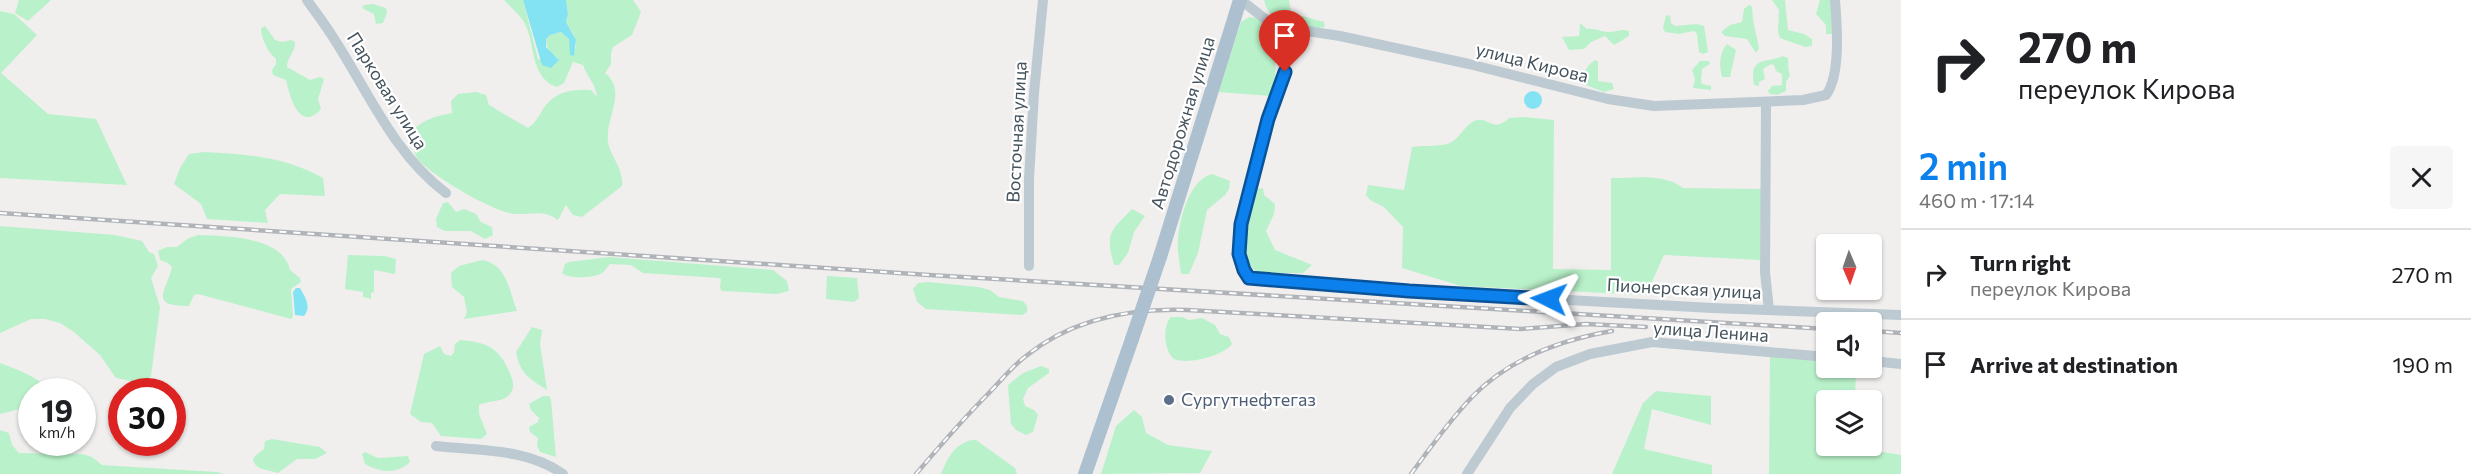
<!DOCTYPE html>
<meta charset="utf-8">
<style>
body{margin:0;font-family:Commissioner,sans-serif;background:#f6f6f6;color:#202124;height:100vh;display:flex;flex-direction:column;font-size:22px;white-space:nowrap}
*{box-sizing:border-box;margin:0}
p{font-size:20px;color:#757577}
.icon{flex:none;width:33px;height:33px;fill:none;stroke:currentColor;stroke-width:2;stroke-linecap:round;stroke-linejoin:round}
.map{position:relative;flex:1;overflow:hidden}
.sheet{display:flex;flex-direction:column;background:#fff;width:570px}
.sheet>*{flex:none}
.top-card{background:#fff;color:#202124;overflow:hidden}
.needle{width:39px;rotate:178deg}
.controls{position:absolute;left:1816px;top:234px;display:grid;gap:12px}
.controls a{display:grid;place-items:center;width:66px;height:66px;border-radius:6px;background:#fff;box-shadow:0 2px 4px #0004;font-size:30px}
.speed{position:absolute;left:18px;top:378px;display:flex;gap:12px;font-size:30px;font-weight:700;text-align:center}
.speed>*{display:grid;place-content:center;width:78px;height:78px;border-radius:50%;background:#fff;box-shadow:0 2px 4px #0004;line-height:1}
.speed small{font-size:15px;font-weight:400}
.speed .limit{border:9px solid #d22;background:#fff;color:#111}
.pin{position:absolute;display:grid;place-items:center;width:51px;height:51px;color:#fff;margin:-62px -26px;border-radius:50% 50% 50% 0;rotate:-45deg;box-shadow:0 0 6px #0007}
.pin .icon{rotate:45deg}
.me{position:absolute;width:66px;margin:-33px;rotate:273deg;stroke-linejoin:round;filter:drop-shadow(0 0 4px #0008)}
.turn{display:flex;align-items:center;gap:21px;height:126px;padding:0 18px;font-size:27px}
.turn .icon{width:78px;height:78px;stroke-width:2.5}
.turn b{display:block;font-size:42px;line-height:51px}
.round{display:grid;place-items:center;flex:none;width:63px;height:63px;border-radius:6px;background:#f6f6f6}
.summary{display:flex;align-items:center;justify-content:space-between;height:102px;padding:0 18px}
h1{font-size:36px;font-weight:600;line-height:45px;color:#0c80ec}
ul{padding:0;list-style:none}
li{display:flex;align-items:center;gap:18px;height:90px;padding:0 18px;border-top:2px solid #e0e0e0}
li div{flex:1}
li b{display:block;font-size:22px}
li em{font-style:normal}
main{display:flex;flex:1;min-height:0}
.map>svg:first-child{display:block}
</style>
<main>
<div class="map">
<svg width="1901" height="474" viewBox="0 0 1901 474">
<rect width="100%" height="100%" fill="#f1eeee"/>
<g fill="#b9f2ca">
<path d="M19 0H51L28 21 15 13Z"/>
<path d="M504 0H523L538 59 555 63 558 58C550 53 546 49 546 39L550 35 561 32 569 39 571 50 574 52C580 41 571 31 566 22L568 14 566 0H633L641 12 632 35 613 47 611 53V64L605 73C628 91 605 118 608 141 610 157 624 168 622 186L582 217 573 215 566 205 558 220C544 209 531 215 514 214 493 212 430 175 417 158 413 152 413 139 412 131 424 119 436 116 452 113L451 101 458 94 476 92 486 95 489 105 528 128C538 121 539 114 546 105 558 91 573 89 591 90L597 97C596 84 587 77 583 65L573 62 564 83 557 87C531 79 535 46 526 26 522 16 511 8 504 0Z"/>
<path d="M1264 0H1289L1291 13 1324 22 1325 27C1303 31 1269 26 1264 0Z"/>
<path d="M1772 0H1785L1788 30 1804 34 1812 39V46L1805 47 1780 38 1778 32 1779 10Z"/>
<path d="M1820 0H1833L1834 32 1831 34H1826V25L1816 14Z"/>
<path d="M373 4 386 8 387 13 383 23 376 24 374 14 362 8 364 5Z"/>
<path d="M1749 5 1752 7 1753 20 1759 48 1756 53 1747 39 1725 36 1721 32 1730 25 1742 22 1744 9Z"/>
<path d="M0 11 14 14 37 35 1 73 48 114 96 119 127 185 0 178Z"/>
<path d="M1666 15 1670 16 1671 23 1675 26 1697 24 1704 26 1708 52 1703 54 1699 52 1697 34 1694 31 1679 34 1665 32 1663 28Z"/>
<path d="M1249 17C1252 18 1256 17 1259 18 1277 27 1277 78 1274 95L1271 96 1217 92 1241 22Z"/>
<path d="M1580 23 1587 29C1595 28 1601 32 1608 32 1617 32 1621 28 1629 31V36L1614 45 1605 36 1591 42 1584 49 1569 50 1562 37 1579 36Z"/>
<path d="M265 26 275 40 282 42 291 40 295 42C296 51 287 57 287 67L310 80 320 77 324 79 318 99 321 109C300 133 290 98 286 80L273 75 272 70 276 64V59C268 53 261 38 261 28Z"/>
<path d="M1727 44 1736 50 1730 77H1722C1719 66 1719 53 1727 44Z"/>
<path d="M1783 56 1788 58C1789 64 1787 68 1790 75L1786 82V91L1777 95 1770 94 1768 91 1772 86 1782 85V74L1776 71 1774 65 1771 64 1763 69 1765 79 1759 82V86L1754 85C1749 55 1766 64 1783 56Z"/>
<path d="M1596 60 1598 62V81L1612 83 1614 89 1604 92 1586 85C1582 75 1586 64 1596 60Z"/>
<path d="M1700 61H1709L1710 64 1702 69 1701 80 1702 84 1711 86V90L1693 88 1695 79 1692 70Z"/>
<path d="M1524 117 1554 120 1553 269 1611 270V178C1633 178 1665 173 1683 188L1762 189 1760 260 1664 255 1646 295 1461 286 1402 268 1403 227 1384 207 1370 200 1366 195 1368 185 1404 190 1412 147C1423 145 1441 147 1450 143 1459 139 1465 125 1474 121 1489 115 1492 134 1509 118Z"/>
<path d="M204 152C246 154 286 157 323 178L325 196 280 194 265 210 268 223 207 219 201 204 174 184 180 168 189 154Z"/>
<path d="M1212 174 1230 181 1229 189 1225 195 1207 210 1198 253 1189 274H1181C1180 263 1177 252 1178 241 1179 220 1189 180 1212 174Z"/>
<path d="M1263 188 1264 195 1275 204 1274 214 1266 231 1275 250 1312 265 1303 273H1257L1248 263 1246 251 1245 219 1252 190Z"/>
<path d="M448 202 456 212 464 209 476 214 481 222 492 227 493 235 485 239 471 231H445L437 227 436 219 443 203Z"/>
<path d="M1132 209 1145 216 1134 232 1128 253 1119 265H1114C1105 232 1110 232 1132 209Z"/>
<path d="M0 226 115 235 142 241 149 252 154 254 158 266 151 278 160 307 151 376 146 382 141 383 116 378 100 355 74 332 60 323 45 319H31L0 333Z"/>
<path d="M198 235C225 236 283 236 290 270L300 278 301 282 291 289 293 316 291 319 198 294 194 295 189 306C148 306 166 292 172 267L168 263 160 260 158 251 167 247H177L187 239Z"/>
<path d="M348 255 384 256 396 259 395 274 374 270V292L371 293V299L363 297V292L345 289Z"/>
<path d="M609 257 773 270 787 281 789 291 777 294 722 291 720 288 721 279 719 278 643 273 631 265 610 264C606 268 605 272 600 274 591 278 569 279 562 273L565 264 569 262Z"/>
<path d="M482 260C507 264 509 290 517 311L464 319 467 312 464 297 452 287 451 273 459 266Z"/>
<path d="M827 276 857 278 859 298 854 302 826 299Z"/>
<path d="M929 282 978 287 990 290 999 297 1023 301 1027 306V312L1022 315 926 309 917 302 913 289 918 283Z"/>
<path d="M1171 317H1182L1189 320 1202 318 1215 325 1220 334 1229 337 1232 344C1223 356 1188 365 1174 359 1164 351 1162 326 1171 317Z"/>
<path d="M532 327 542 330 540 344 547 390C529 378 520 374 516 352Z"/>
<path d="M460 340C488 342 501 349 511 376 513 382 515 388 510 394 503 403 489 400 479 405V414L487 434 481 439 441 436 432 423 421 422 410 414 424 354 440 346 444 354 451 356 454 352 455 344Z"/>
<path d="M1770 356 1827 362V368H1856L1855 400H1827V446H1853L1854 447 1901 455V474H1769Z"/>
<path d="M0 363C15 369 40 377 49 391L32 392 31 406 0 414Z"/>
<path d="M1041 366 1049 369V373L1028 388 1023 399 1025 406 1034 410 1038 415 1033 432 1026 435 1016 430 1011 424 1008 385 1023 373Z"/>
<path d="M1656 391 1711 396V425L1652 409 1644 449 1712 465V474H1612L1643 403Z"/>
<path d="M543 396H549L551 399 556 457 540 452 537 446 538 438 530 432 529 427 538 422 539 418 531 410 529 404Z"/>
<path d="M1134 410 1142 417 1146 433 1168 445 1212 451 1200 473 1101 474 1116 426Z"/>
<path d="M0 430 9 433 12 445 19 453 82 454 92 457 102 465 217 472 224 474H0Z"/>
<path d="M272 439 320 447 327 453 315 459H297L278 473C268 469 256 471 253 460L255 456 264 449 265 441Z"/>
<path d="M972 440H976L1015 468 1017 474H941C948 458 954 444 972 440Z"/>
<path d="M365 452 378 458 408 456 410 462C398 474 380 473 365 464L362 454Z"/>
</g>
<g fill="#83e3f2">
<path d="M523 0H566L568 14 566 22 576 40 574 56 570 55 569 39 561 32 550 35 546 39V47L559 60 551 68 542 65Z"/>
<circle cx="1533" cy="100" r="9"/>
<path d="M296 288H300C305 297 312 307 304 316L295 315 293 292Z"/>
</g>
<g fill="none" stroke-linecap="round" stroke-linejoin="round">
<g stroke="#bdcad1" stroke-width="10">
<path d="M307 0C317 14 327 27 336 42 370 95 395 155 446 193"/>
<path d="M1241 0 1274 26 1340 36 1469 64 1608 99 1654 106 1803 100 1826 95C1841 75 1837 25 1835 0"/>
<path d="M1274 26 1284 61 1285 72 1268 119 1241 224 1239 254 1244 270 1249 278 1409 291 1712 308 1901 315"/>
<path d="M1766 102 1765 272 1769 310"/>
<path d="M1029 266V179L1034 93 1043 0"/>
<path d="M1872 361 1901 364"/>
<path d="M436 446C479 451 527 448 563 474"/>
<path d="M1467 474 1510 408 1533 384 1556 367 1590 354 1652 342 1827 357"/>
</g>
<g stroke="#acc0cf" stroke-width="14">
<path d="M1160 257 1240 0"/>
<path d="M1085 474 1132 339"/>
</g>
<g stroke="#b0b4b9" stroke-width="4.5">
<g id="rail">
<path d="M0 213 929 275 1827 329"/>
<path d="M1872 331 1901 333"/>
<path d="M916 474C939 447 962 420 987 395 1000 382 1011 367 1026 356 1072 319 1130 308 1187 310L1521 329 1586 324 1646 327"/>
<path d="M1411 474C1430 448 1449 421 1472 397 1510 358 1560 340 1612 331"/>
</g>
</g>
<use href="#rail" stroke="#fff" stroke-width="2" stroke-dasharray="7" stroke-linecap="butt"/>
<path stroke="#acc0cf" stroke-width="14" d="M1132 339 1160 257"/>
</g>
<g fill="none" stroke-linecap="round" stroke-linejoin="round">
<g stroke="#085399" stroke-width="15">
<path id="route" d="M1285 72 1268 119 1241 224 1239 254 1244 270 1249 278 1409 291 1549 299"/>
</g>
<use href="#route" stroke="#0c80ec" stroke-width="10"/>
</g>
<circle fill="#5c6f8a" stroke="#fff" stroke-width="2" cx="1169" cy="400" r="6"/>
<g text-anchor="middle" stroke-width="4.5" stroke-linejoin="round" paint-order="stroke">
<g font-size="18" fill="#45535d" stroke="#fff">
<text transform="translate(1532 63) rotate(14)" y="6">улица Кирова</text>
<text transform="translate(387 91) rotate(58)" y="6">Парковая улица</text>
<text transform="translate(1183 123) rotate(-73)" y="6">Автодорожная улица</text>
<text transform="translate(1017 132) rotate(-87)" y="6">Восточная улица</text>
<text transform="translate(1684 289) rotate(3)" y="6">Пионерская улица</text>
<text transform="translate(1711 332) rotate(4)" y="6">улица Ленина</text>
</g>
<g font-size="18" fill="#4e5e75" stroke="#fff" text-anchor="start">
<text x="1181" y="406">Сургутнефтегаз</text>
</g>
</g>
</svg>
<div class="controls">
<a><svg class="needle" viewBox="-14 -14 28 28"><path d="M0-13l5 13h-10z" fill="#e53935"/><path d="M0 13l5-13h-10z" fill="#757577"/></svg></a>
<a><svg class="icon" aria-label="sound" viewBox="0 0 24 24"><path d="M4 9h4l5-4v14l-5-4H4zM17 9q2 3 0 6"/></svg></a>
<a><svg class="icon" aria-label="layers" viewBox="0 0 24 24"><path d="M12 4l9 5-9 5-9-5zM3 14l9 5 9-5"/></svg></a>
</div>
<div class="speed"><div>19<small>km/h</small></div><div class="limit">30</div></div>
<div class="pin" style="left:1285px;top:72px;background:#d93025"><svg class="icon" aria-label="arrive" viewBox="0 0 24 24"><path d="M6 21V4h12l-3 4 3 4H6"/></svg></div>
<svg class="me" style="left:1549px;top:299px" viewBox="-20 -20 40 40"><path d="M0-17L14 15 0 8-14 15z" fill="#0c80ec" stroke="#fff" stroke-width="4"/></svg>
</div>
<section class="sheet">
<div class="top-card">
<div class="turn"><svg class="icon" aria-label="right" viewBox="0 0 24 24"><path d="M7 20v-9h11M14 6l5 5-5 5"/></svg><div><b>270 m</b>переулок Кирова</div></div>
</div>
<div class="summary"><div><h1>2 min</h1><p>460 m · 17:14</p></div><a class="round"><svg class="icon" aria-label="close" viewBox="0 0 24 24"><path d="M6 6l12 12M18 6L6 18"/></svg></a></div>
<ul>
<li><svg class="icon" aria-label="right" viewBox="0 0 24 24"><path d="M7 20v-9h11M14 6l5 5-5 5"/></svg><div><b>Turn right</b><p>переулок Кирова</p></div><em>270 m</em></li>
<li><svg class="icon" aria-label="arrive" viewBox="0 0 24 24"><path d="M6 21V4h12l-3 4 3 4H6"/></svg><div><b>Arrive at destination</b></div><em>190 m</em></li>
</ul>
</section>
</main>
